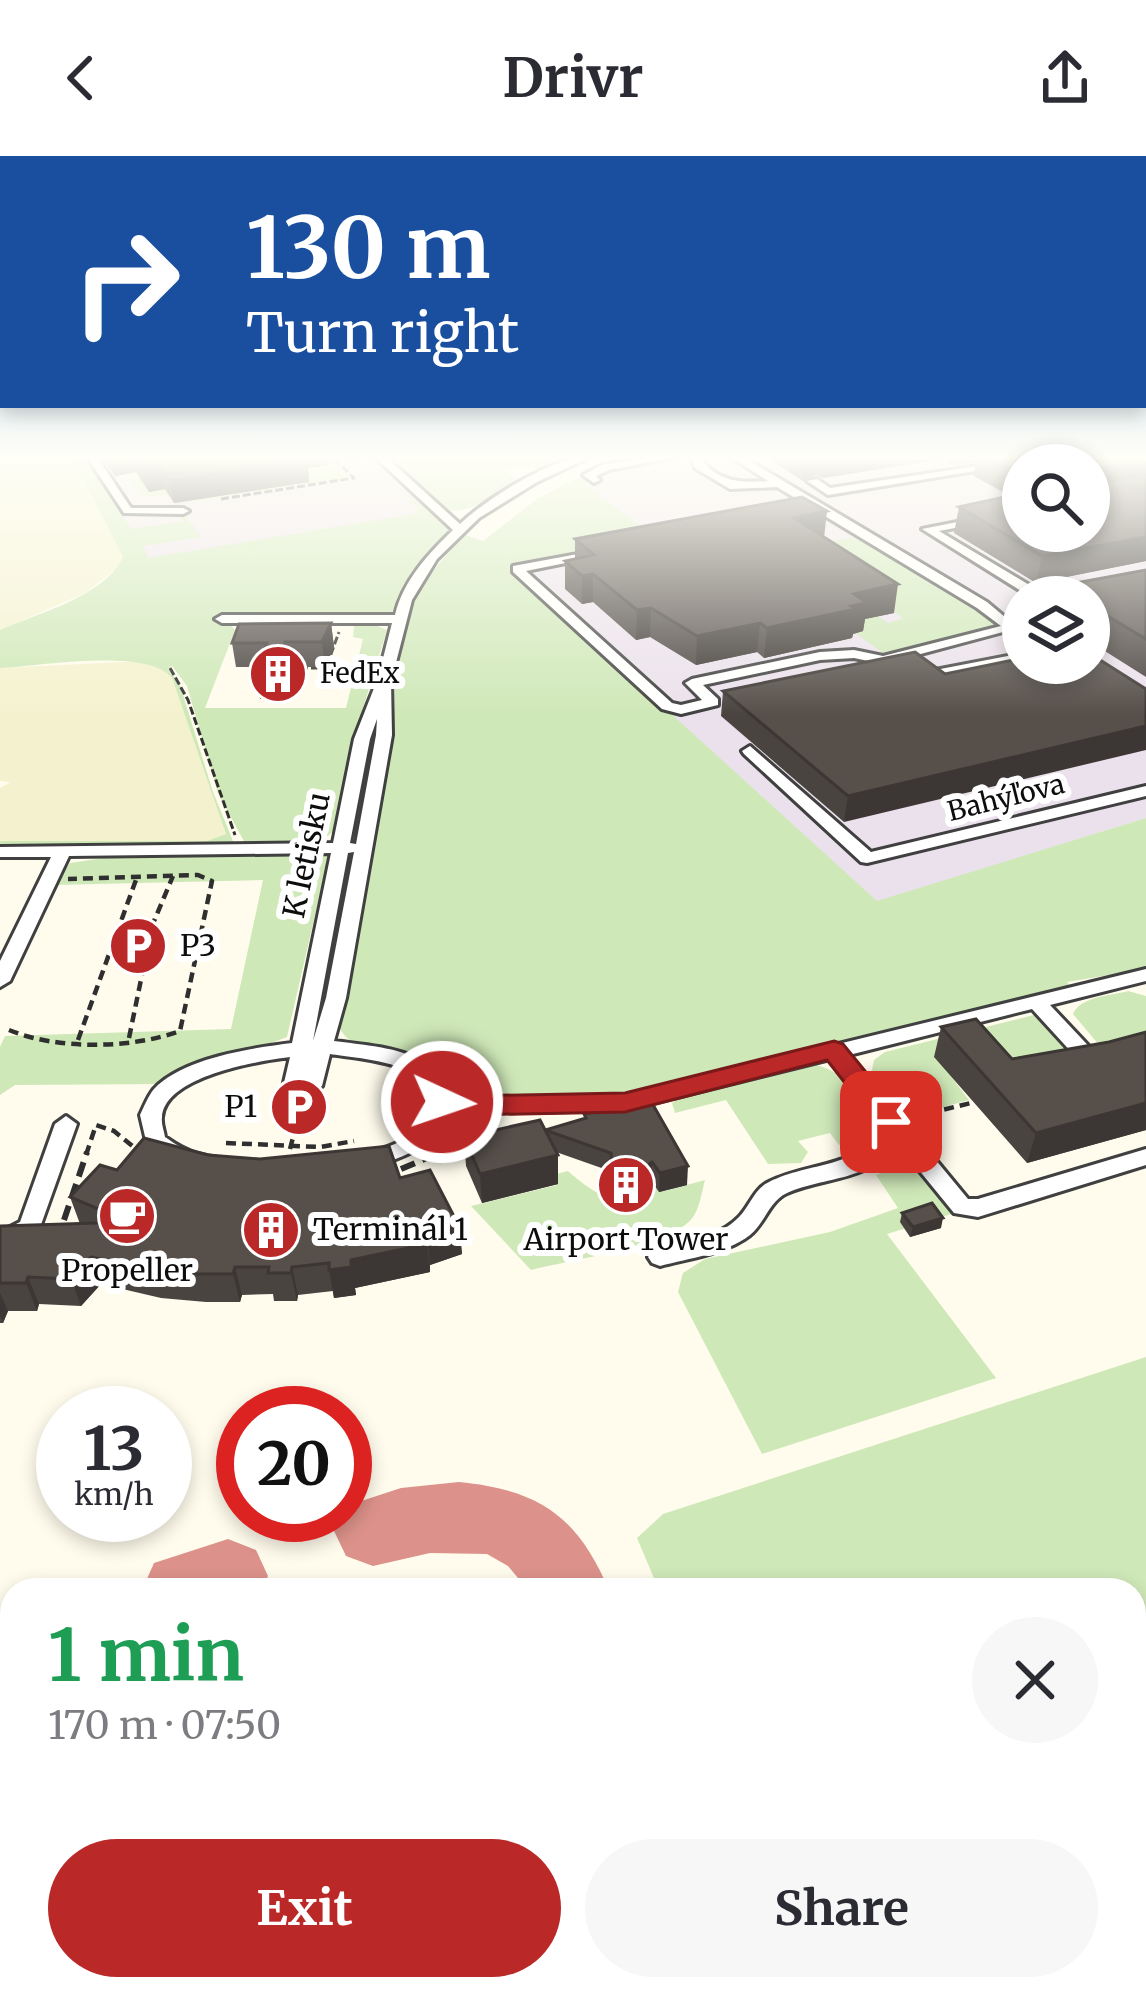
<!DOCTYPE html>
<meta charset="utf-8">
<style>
body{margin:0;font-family:Merriweather,serif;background:#f7f7f7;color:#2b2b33;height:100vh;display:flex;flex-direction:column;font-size:45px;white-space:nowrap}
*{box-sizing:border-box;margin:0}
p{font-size:39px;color:#7c7c81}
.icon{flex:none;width:66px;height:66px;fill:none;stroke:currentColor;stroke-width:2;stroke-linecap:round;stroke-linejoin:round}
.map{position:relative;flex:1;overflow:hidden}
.drawer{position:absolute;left:0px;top:1422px;width:1146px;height:423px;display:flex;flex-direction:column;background:#fff;border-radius:36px 36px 0 0;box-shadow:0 6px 18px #0003}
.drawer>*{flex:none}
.banner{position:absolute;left:0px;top:0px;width:1146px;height:252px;box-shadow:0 6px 18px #0003;background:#1a4fa0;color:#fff;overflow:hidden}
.fabs{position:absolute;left:1002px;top:288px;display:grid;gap:24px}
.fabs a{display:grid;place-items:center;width:108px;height:108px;border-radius:50%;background:#fff;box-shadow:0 6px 18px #0003;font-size:60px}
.speed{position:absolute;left:36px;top:1230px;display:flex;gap:24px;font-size:60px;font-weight:700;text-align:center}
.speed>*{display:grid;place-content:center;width:156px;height:156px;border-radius:50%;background:#fff;box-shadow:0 6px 18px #0003;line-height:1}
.speed small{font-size:30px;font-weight:400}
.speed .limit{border:18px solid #d22;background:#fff;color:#111}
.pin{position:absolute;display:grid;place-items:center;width:102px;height:102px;color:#fff;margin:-51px;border-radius:24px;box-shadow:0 6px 18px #0006}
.me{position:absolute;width:132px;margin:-66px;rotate:93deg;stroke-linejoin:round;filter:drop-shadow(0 0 9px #0008)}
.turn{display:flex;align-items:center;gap:42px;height:252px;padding:0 48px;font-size:54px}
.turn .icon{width:156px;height:156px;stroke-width:2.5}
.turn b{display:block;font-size:84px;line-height:102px}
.round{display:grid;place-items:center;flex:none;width:126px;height:126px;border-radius:63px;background:#f7f7f7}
.head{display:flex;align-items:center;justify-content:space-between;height:204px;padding:0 48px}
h1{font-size:72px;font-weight:700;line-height:90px;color:#1e9e55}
.primary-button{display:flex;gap:24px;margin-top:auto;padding:24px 48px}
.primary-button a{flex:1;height:138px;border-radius:72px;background:#ba2828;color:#fff;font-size:48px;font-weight:700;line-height:138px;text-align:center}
.primary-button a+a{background:#f7f7f7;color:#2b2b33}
header{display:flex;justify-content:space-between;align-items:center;height:156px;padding:0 48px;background:#fff;font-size:54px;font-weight:700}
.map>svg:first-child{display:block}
</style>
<header><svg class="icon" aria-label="back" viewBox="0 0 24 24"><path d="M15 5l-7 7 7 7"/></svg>Drivr<svg class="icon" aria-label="share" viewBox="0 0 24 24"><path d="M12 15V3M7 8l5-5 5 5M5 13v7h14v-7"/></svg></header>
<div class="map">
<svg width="1146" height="1844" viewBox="0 0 1146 1844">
<rect width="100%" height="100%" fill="#fffced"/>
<g fill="#ebe1ec" fill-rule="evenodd">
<path d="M78 301H388L450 357 150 414Z"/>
<path d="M624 301H1146V662L877 746 510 412 537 343ZM1023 309H1089V375H1023ZM1023 441H1089V507H1023Z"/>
</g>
<g fill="#f4f2ce">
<path d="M0 301H72L123 401 118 411 85 437 0 474Z"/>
<path d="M143 505 164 512 172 522 226 678 207 685H0V632L11 626 0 625V512Z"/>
</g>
<g fill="#cfe8b8">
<path d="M72 301H86L131 373 183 365 179 358 184 357 201 381 143 390 148 402 413 358 420 352 405 345 420 346 449 372 450 377 413 422 392 456 218 461 216 467 230 468 235 474 205 552H346L363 483 353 481 354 470 370 467 387 474 357 572 334 674C315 698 274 691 247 691L218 637 187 530 172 510 168 512 180 529 213 636 235 690 0 693V685H207L226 678 172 522C148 491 40 510 0 512V474C38 457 104 441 123 401Z"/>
<path d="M388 301H568L538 313H503L518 325C440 374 450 360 388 301Z"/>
<path d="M327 302H351L334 305 349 322 180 348 177 353 172 347 308 326 142 341 127 318 136 316 150 336 328 309 337 315Z"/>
<path d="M585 318 592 325 583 328 656 381 762 365 511 412 877 745 1146 662V813L1067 826 1070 830 673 929 571 943 470 942C445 930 436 906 407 897 383 889 349 897 339 870L393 569V527L404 464 420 431 463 378 483 385 537 343Z"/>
<path d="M860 380 998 461 1005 470 899 498 883 497 833 461 868 454 888 467 903 462 796 392Z"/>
<path d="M329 698 287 881 165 928 15 929 0 939V891L5 880 231 873 263 724 55 729 70 707 118 700Z"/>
<path d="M1128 835 1146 840V893L1100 890 1073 858C1081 840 1110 840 1128 835Z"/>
<path d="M1042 857 1089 908 936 901 969 944 925 956 898 922 880 926 872 914 874 904 885 896Z"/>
<path d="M816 909C844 916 866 938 866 968L860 979 839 989 830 977 798 985 808 996 801 1007 768 1008 726 944 675 957 672 947 683 940Z"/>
<path d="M901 996H907L958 1056 887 1078 996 1222 762 1298 678 1136 683 1117 705 1103 830 1076 898 1052 876 1019 899 1009Z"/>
<path d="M568 1015C588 1033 616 1053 642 1041L648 1031 665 1035 705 1024C702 1035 700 1051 693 1061 675 1089 565 1105 531 1114L471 1050 557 1029 553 1019Z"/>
<path d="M1146 1201V1844H836L831 1833H1134V1434H659L637 1382 663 1358Z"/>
</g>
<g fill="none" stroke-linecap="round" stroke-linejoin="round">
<g fill="#dc928a" fill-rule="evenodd">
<path d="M459 1326C540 1334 577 1360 609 1434H528L508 1410 487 1398 430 1397 373 1410 346 1400 334 1375 346 1350 401 1332Z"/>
<path d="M228 1383 256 1394 268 1420 262 1434H142L154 1407Z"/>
<path d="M12 1823V1833H106V1844H8Z"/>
<path d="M670 1833H768L772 1844H674Z"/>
</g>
<g stroke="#404040" stroke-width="6">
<g id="minor">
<path d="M87 301H97L131 352H183L189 355 183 358 124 357Z"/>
<path d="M375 301H386L460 368C486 343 555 299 590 301L537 326 479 362 437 403 412 444 391 526 392 579 346 842 334 885C378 891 434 892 452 940L461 943 625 940 1146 813V825L1050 849 1099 901 1102 906 1099 911H1085L1032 853 849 899 968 1043H978L1146 993V1009L978 1061 954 1057 896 986C872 1026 825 1020 787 1037 769 1045 765 1067 750 1079 725 1098 690 1102 660 1110L652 1107 648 1101 652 1095C680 1086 717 1084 739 1061 750 1050 754 1033 769 1026 811 1005 857 1014 884 970L830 903 625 954 461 957 450 954C431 1028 257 1027 197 1014 178 1010 162 1001 147 989L140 959C144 951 148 940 154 933 183 902 252 892 292 887L331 697 69 700 10 825 0 831V805L51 701H0V691L333 687 354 583 378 522 392 467H222L215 463 222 459H395C403 425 428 398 453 374ZM377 563 376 579 356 688 350 687 370 583ZM354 696 326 842 313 885 348 697ZM330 898C360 903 442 906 429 954 425 967 418 974 407 982 362 1009 248 1012 198 998 186 995 175 988 165 981 164 974 161 968 162 961 165 920 258 905 290 901L283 931 294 938 303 934 311 937 322 930Z"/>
<path d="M652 301H675L609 314 596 320 600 324 594 327 583 319 602 309Z"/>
<path d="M691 301H701C715 326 741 327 768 325L731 301H743L987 446 1018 472 883 508 854 502 820 504 703 529 718 543V549L681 558 662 553 513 416V410L605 393V399L526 415 672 547 681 549 702 544 685 527 692 523 820 496 854 494 883 500 1001 470 977 452 777 331 730 333 695 312Z"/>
<path d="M1038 301H1061L828 339 807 325 817 323 830 332Z"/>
<path d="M1023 353V359L939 375 1036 433 1081 429 1086 430V436L1029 440 922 373Z"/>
<path d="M1023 497V505L925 524 918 520 925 516Z"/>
<path d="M750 590 871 696 1146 630V640L867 707 861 706 744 598 742 595Z"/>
<path d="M66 960 77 968 38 1077 22 1089 0 1094V1076L20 1066 55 968Z"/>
</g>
</g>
<g stroke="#2f2f2f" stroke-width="3" stroke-dasharray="8 3" stroke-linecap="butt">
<path d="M221 343 354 322 336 305 358 301"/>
<path d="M327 509 339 476"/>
<path d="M170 512 188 544 235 679"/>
<path d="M289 512H327"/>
</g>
<g stroke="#2f2f2f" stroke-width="4.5" stroke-dasharray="10 6" stroke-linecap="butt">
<path d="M9 874C57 894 131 893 180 875L212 725 198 719 68 723"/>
<path d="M129 882 152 770 173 720"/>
<path d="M78 884 137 721"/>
<path d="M913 961 971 947"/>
<path d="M226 987 320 991 354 985"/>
<path d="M290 993 296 970"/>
<path d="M86 999 96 969 114 975 136 993"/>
</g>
<g stroke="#2f2f2f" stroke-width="6" stroke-dasharray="15 8" stroke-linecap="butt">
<path d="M401 1013 434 999"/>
<path d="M64 1064 87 996"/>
</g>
<use href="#minor" fill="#fff" fill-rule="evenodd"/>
</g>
<g fill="#4a4440" fill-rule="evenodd">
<path d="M101 301H328V309L308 312 309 326 174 347 165 333 149 336 136 316 115 320Z"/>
<path d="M766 301H1146V405L1036 427 954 377 959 351 1010 340 974 320 976 306 954 309 942 303 823 322 816 319 803 325ZM1023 309H1089V375H1023Z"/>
<path d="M824 381 894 457 865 463 863 475 853 478 852 482 764 502 757 496 696 509 650 481 636 484 593 446 582 448 565 433V405L575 403V383Z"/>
<path d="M1146 414V521L1089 485V441H1056L1059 430Z"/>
<path d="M331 467 334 491 325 511H289L279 543H260L256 518 259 511H236L232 487Z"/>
<path d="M915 496 844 666 721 560 723 535Z"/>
<path d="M941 871 1012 903 1109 886 1146 876V974L1027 1007 934 901Z"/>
<path d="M584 958 687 1029 659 1036 651 1025 633 1037 621 1038 613 1032 610 1015 556 996 558 1028 482 1047 466 1010 464 981 545 974 584 963Z"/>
<path d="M208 999 400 1022 459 1070 462 1098 430 1109V1116L355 1132 356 1139 334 1142 333 1135 298 1139 297 1145H274L273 1138 242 1139 240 1146H206L161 1142 101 1128 81 1150 39 1148 37 1155H8L3 1167H0V1070L80 1068 70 1041 117 1014Z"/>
<path d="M902 1057 941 1072 910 1081 900 1066Z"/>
</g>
<g fill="#3c3734">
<path d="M111 301H133L136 316 115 320Z"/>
<path d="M296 301H328V309L308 312 309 326 174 347 170 325Z"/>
<path d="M805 301H818L816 319 803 325Z"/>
<path d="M825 301H943L942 303 823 322Z"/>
<path d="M955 301H977L976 306 954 309Z"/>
<path d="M1146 304V325L1089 329 1094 313Z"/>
<path d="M161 312 165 333 149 336 145 315Z"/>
<path d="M827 355 824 382 794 362Z"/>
<path d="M1146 381V405L1036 427 1042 400Z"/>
<path d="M593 418V446L582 448V420Z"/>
<path d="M898 428 894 457 865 463 863 475 853 478 852 482 764 502 767 472 854 438Z"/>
<path d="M651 452 650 481 636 484 637 454Z"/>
<path d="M331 467 334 491 325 511 322 486Z"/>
<path d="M760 467 757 496 696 509 697 480Z"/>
<path d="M285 486 289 511 279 543 275 518Z"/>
<path d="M1146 570V594L844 666 848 640Z"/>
<path d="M1146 947V974L1027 1007 1036 977Z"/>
<path d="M558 999V1028L482 1047 480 1018Z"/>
<path d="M652 1006 651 1025 633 1037 634 1019Z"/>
<path d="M688 1010 687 1029 659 1036 660 1017Z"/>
<path d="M943 1062 941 1072 910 1081 913 1071Z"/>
<path d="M459 1070 462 1098 430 1109 427 1081Z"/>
<path d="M427 1088 430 1116 355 1132 356 1139 334 1142 329 1114 351 1104Z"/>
<path d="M91 1101 101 1128 81 1150 71 1123Z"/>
<path d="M235 1111 242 1139 240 1146 233 1118Z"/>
<path d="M292 1111 298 1139 297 1145 291 1117Z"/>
<path d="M28 1121 39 1148 37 1155 26 1127Z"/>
<path d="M0 1137 8 1155 3 1167 0 1160Z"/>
</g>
<g fill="#564f4a" stroke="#3c3734" stroke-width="3">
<path d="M135 301H302L307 305 170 325 161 312 145 315Z"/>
<path d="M987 301H1146V304L1094 313 1090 323 1096 328 1146 318V381L1042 400 959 351 1023 337V375H1089V309H1023V319Z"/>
<path d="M802 341 827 355 794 362 898 428 854 438 867 447 851 450 856 453 767 472 760 467 697 480 651 452 637 454 593 418 582 420 565 405 594 399 575 383Z"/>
<path d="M1146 414V483L1089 449V441H1076L1059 430Z"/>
<path d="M331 467 322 486H285L275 518H256L267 487H232L239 468Z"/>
<path d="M915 496 945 518 1023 502V507H1089V497L1146 533V570L848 640 723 535Z"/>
<path d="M976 863 1012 903 1109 886 1146 876V947L1036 977 941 871Z"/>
<path d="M652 947 688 1010 660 1017 652 1006 634 1019 622 1020 613 1013 611 997 545 974 586 962 584 958Z"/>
<path d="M540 964 558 999 480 1018 464 981Z"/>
<path d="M144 982 208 999 260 1003 389 990 400 1022 430 1014 459 1070 427 1081V1088L351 1104V1111L329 1114V1107L292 1111 291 1117H268L269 1111H235L233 1118H198L152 1114 91 1101 71 1123 28 1121 26 1127H0V1070L129 1066 70 1041 100 1009 117 1014Z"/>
<path d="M932 1047 943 1062 913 1071 902 1057Z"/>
</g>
<linearGradient id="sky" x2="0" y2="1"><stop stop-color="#93c3ed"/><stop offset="0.54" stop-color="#fffef7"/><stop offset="1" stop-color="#fffef7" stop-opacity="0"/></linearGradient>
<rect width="1146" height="559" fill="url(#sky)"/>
<path fill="#ba2828" stroke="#791a1a" stroke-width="3" d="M834 885 843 888 901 959 905 966 901 973H881L827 904 625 956 461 959 432 952 428 946 442 936 461 940 625 937Z"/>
<defs>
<g id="building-disc" transform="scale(3)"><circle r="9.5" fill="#ba2828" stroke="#fff"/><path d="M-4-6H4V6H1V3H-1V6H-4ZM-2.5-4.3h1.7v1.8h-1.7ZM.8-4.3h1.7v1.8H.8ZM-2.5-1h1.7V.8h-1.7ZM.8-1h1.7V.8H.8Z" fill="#fff"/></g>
<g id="parking-disc" transform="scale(3)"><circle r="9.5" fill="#ba2828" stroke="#fff"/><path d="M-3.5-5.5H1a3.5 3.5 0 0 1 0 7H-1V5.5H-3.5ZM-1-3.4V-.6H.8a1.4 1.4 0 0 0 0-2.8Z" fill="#fff"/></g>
<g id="cafe-disc" transform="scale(3)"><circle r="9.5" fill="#ba2828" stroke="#fff"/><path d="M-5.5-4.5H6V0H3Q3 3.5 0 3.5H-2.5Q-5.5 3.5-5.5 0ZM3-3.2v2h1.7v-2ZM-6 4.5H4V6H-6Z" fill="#fff"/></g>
</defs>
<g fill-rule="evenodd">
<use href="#building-disc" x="278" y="518"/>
<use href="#parking-disc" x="138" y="790"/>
<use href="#parking-disc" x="299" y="951"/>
<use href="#building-disc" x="626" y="1029"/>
<use href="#cafe-disc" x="127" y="1060"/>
<use href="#building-disc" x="271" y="1074"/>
</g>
<g text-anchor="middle" stroke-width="12" stroke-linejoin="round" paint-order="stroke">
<g font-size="27" fill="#0d0d0d" stroke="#fff" text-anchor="start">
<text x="320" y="527">FedEx</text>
</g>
<g font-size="27" fill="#0d0d0d" stroke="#fff">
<text transform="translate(1006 642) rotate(-14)" y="9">Bahýľova</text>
</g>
<g font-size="30" fill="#0d0d0d" stroke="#fff">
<text transform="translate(307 699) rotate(-78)" y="10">K letisku</text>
</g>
<g font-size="30" fill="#0d0d0d" stroke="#fff" text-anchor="start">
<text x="180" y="800">P3</text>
<text x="257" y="961" text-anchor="end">P1</text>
<text x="313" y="1084">Terminál 1</text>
<text x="626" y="1094" text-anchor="middle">Airport Tower</text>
<text x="127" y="1125" text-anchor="middle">Propeller</text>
</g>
</g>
</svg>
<div class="fabs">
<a><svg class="icon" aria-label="search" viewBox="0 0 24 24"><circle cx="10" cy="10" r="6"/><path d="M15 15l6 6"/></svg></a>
<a><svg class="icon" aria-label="layers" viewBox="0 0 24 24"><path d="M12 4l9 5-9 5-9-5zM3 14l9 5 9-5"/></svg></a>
</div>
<div class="speed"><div>13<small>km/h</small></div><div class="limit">20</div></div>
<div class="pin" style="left:891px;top:966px;background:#d93025"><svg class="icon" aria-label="arrive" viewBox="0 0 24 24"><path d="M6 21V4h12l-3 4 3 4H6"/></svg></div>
<svg class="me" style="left:442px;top:946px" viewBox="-20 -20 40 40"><circle r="17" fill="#ba2828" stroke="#fff" stroke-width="3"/><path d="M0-11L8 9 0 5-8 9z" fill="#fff"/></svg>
<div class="banner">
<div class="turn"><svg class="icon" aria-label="right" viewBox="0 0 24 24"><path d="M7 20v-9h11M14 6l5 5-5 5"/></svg><div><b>130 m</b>Turn right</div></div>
</div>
<section class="drawer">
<div class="head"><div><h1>1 min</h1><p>170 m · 07:50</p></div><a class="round"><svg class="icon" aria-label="close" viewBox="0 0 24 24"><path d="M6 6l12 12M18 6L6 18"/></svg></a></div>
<div class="primary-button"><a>Exit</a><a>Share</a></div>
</section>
</div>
